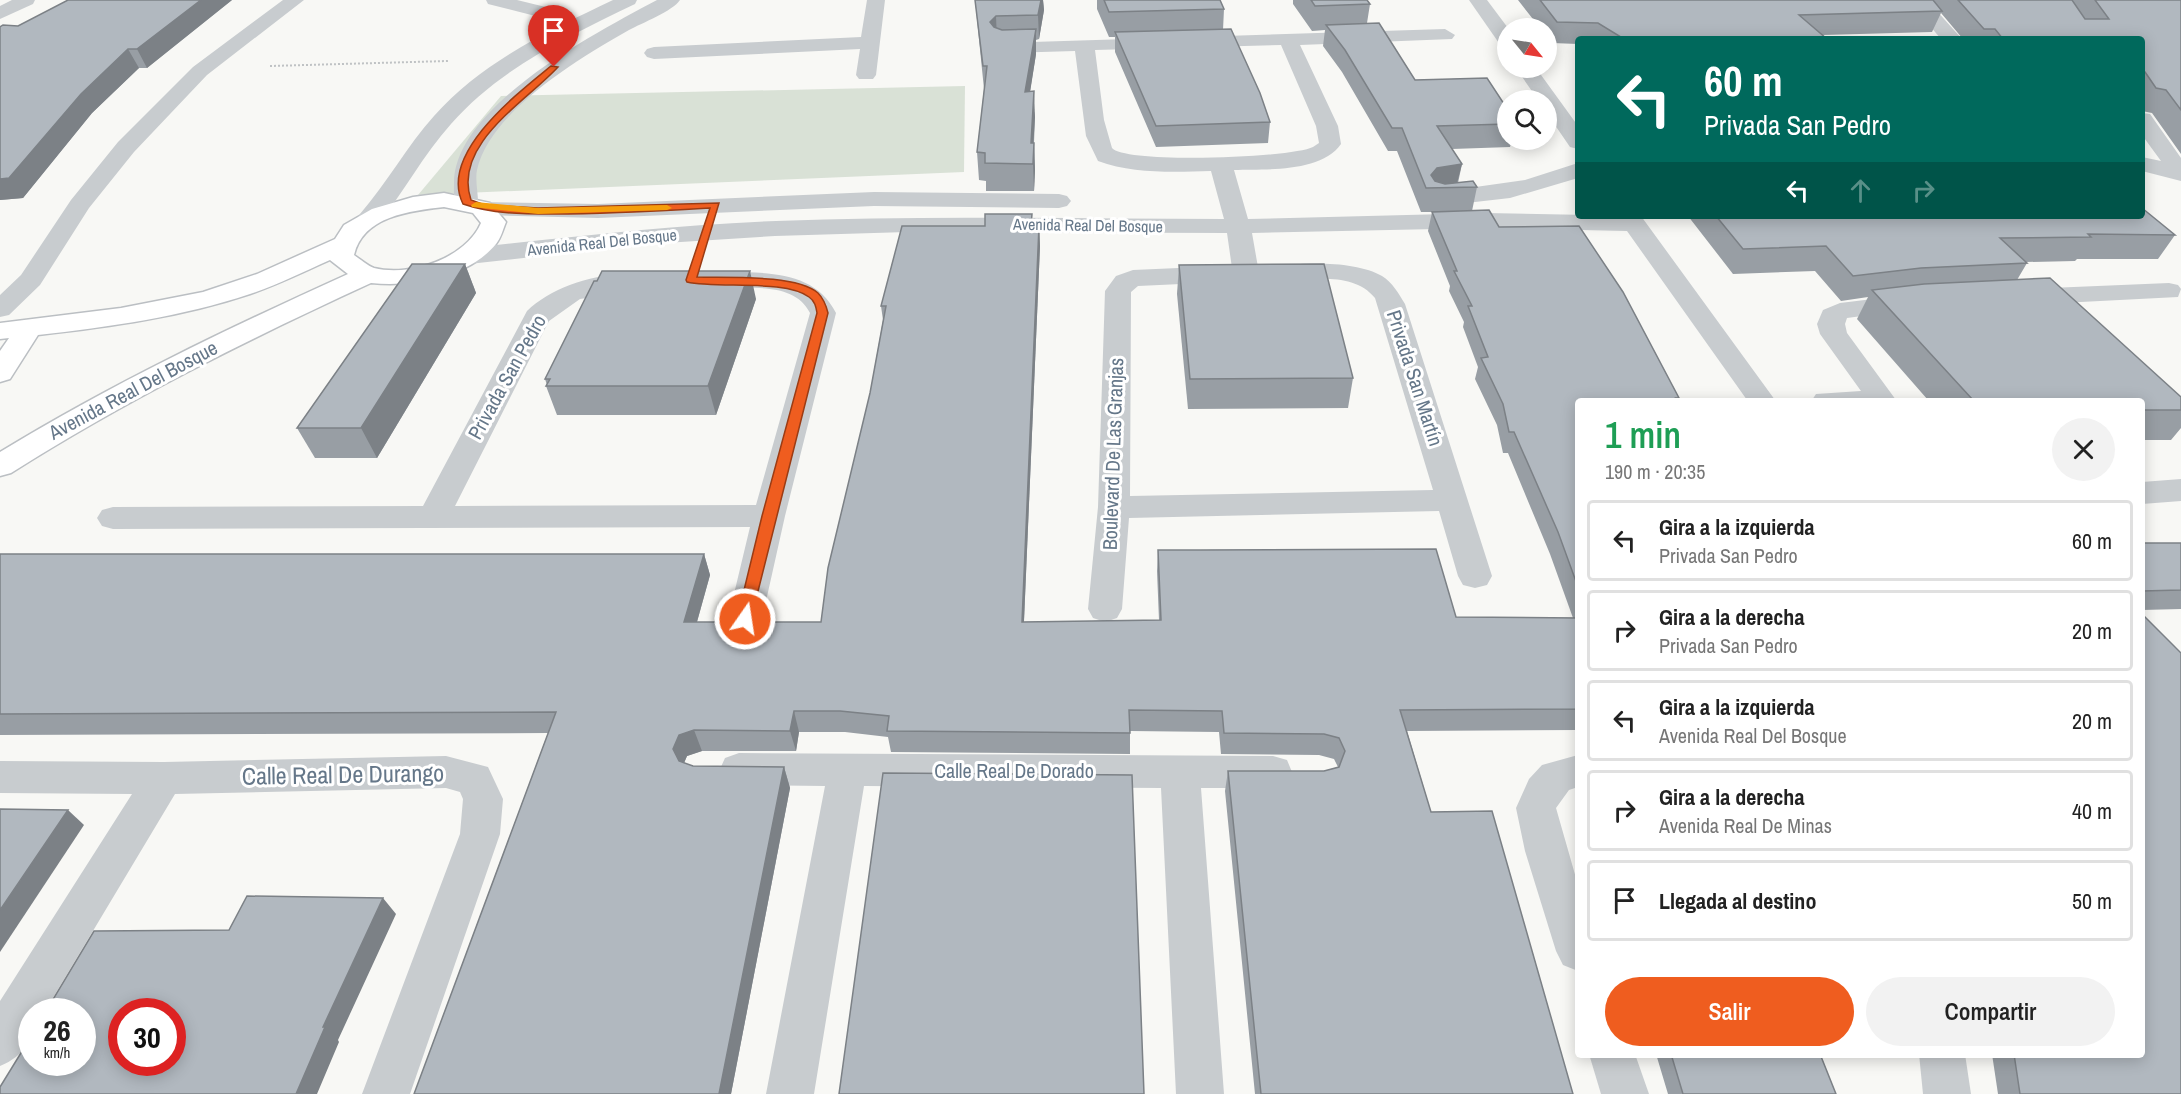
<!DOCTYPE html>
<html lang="es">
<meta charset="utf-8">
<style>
body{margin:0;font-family:"Archivo Narrow",sans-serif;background:#f2f2f2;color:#222;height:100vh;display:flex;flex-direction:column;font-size:22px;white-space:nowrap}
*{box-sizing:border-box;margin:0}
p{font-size:20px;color:#767676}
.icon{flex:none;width:33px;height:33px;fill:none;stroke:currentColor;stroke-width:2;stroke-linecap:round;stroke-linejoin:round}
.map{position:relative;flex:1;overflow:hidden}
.details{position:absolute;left:1575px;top:398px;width:570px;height:660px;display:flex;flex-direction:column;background:#fff;border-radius:6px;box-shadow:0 3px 15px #0003}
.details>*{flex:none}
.guide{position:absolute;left:1575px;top:36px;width:570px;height:183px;border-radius:6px;box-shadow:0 3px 15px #0003;background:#00695c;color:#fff;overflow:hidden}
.needle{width:39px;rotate:120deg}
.tools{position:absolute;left:1497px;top:18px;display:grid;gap:12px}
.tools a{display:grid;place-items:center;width:60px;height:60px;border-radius:50%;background:#fff;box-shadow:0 3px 15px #0003;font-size:30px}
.speed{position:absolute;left:18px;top:998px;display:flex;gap:12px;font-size:30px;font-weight:700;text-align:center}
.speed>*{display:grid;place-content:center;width:78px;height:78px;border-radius:50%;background:#fff;box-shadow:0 3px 15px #0003;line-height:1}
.speed small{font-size:15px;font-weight:400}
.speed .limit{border:9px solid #d22;background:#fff;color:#111}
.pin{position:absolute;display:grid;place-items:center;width:51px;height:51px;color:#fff;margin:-62px -26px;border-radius:50% 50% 50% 0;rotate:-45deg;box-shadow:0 0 6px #0007}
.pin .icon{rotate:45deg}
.me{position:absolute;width:66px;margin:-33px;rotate:13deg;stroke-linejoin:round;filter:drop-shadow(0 0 4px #0008)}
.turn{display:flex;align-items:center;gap:21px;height:126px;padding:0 30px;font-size:27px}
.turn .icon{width:78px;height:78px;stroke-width:2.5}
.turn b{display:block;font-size:42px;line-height:51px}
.lanes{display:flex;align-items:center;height:57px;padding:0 30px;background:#0003;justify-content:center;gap:30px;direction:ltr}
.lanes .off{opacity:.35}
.round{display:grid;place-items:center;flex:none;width:63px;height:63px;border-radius:32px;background:#f2f2f2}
.headline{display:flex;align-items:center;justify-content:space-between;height:102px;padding:0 30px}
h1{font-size:36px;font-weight:600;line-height:45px;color:#1e9e55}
.action{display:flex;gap:12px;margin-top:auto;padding:12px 30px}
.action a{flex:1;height:69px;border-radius:36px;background:#ef5d1f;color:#fff;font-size:24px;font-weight:600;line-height:69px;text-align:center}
.action a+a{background:#f2f2f2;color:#222}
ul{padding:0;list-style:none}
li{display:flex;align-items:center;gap:18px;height:81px;margin:0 12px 9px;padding:0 18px;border:3px solid #e0e0e0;border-radius:6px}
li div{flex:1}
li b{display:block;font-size:22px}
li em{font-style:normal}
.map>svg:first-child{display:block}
</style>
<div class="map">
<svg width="2181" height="1094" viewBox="0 0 2181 1094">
<rect width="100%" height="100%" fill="#f8f8f5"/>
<path fill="#d9e1d6" d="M965 86 964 172 418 195 501 96Z"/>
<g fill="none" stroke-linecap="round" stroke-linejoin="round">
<g stroke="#bbbfc3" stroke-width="3">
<path id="major" d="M444 193 490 203 506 222C503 229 501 238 496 244 468 278 412 287 371 283 247 340 126 400 11 473L0 476V452C111 384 229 328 348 274L330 260C303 272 277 285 250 294 181 317 109 327 38 335L10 379 0 382V351L9 338 0 339V323L121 308 203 292 257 274 335 239 344 225 372 209 413 197ZM444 207 473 213 481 223C466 258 411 277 374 268 368 266 360 259 354 255 363 216 410 211 444 207Z"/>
</g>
<path stroke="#bfc2c4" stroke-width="2" stroke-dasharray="2 2" stroke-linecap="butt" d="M270 66 448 61"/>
<g fill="#c8cccf" fill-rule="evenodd">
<path d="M12 0H35L33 4 0 19V6Z"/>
<path d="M283 0H304L207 75 134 152 89 208 40 285 9 315 0 317V295L21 275 71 200 118 142 193 67Z"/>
<path d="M486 0H517L566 12 568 16 559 22 488 4Z"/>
<path d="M613 0H637L635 4C569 36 500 68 451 124 423 155 404 192 378 224L369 226 360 224 357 219 360 214C387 183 407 146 434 116 482 62 550 30 613 0Z"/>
<path d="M657 0H680C673 11 642 23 629 30 580 58 490 111 477 170 475 179 478 192 478 202L598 204 874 192 1059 194 1067 196 1071 201 1067 206 1059 208 874 206 598 218 483 215 475 213 471 208 458 207C453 200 454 193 454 185 452 107 597 32 657 0Z"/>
<path d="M867 0H885L876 75 873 79H859L856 75 860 49 654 59 647 57 644 53 647 49 654 47 861 37Z"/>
<path d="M1469 0H1487L1508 28V48L1501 46Z"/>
<path d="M1908 0H1927L1962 39H1941Z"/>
<path d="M1445 29 1455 35 1452 39 1300 45 1338 126 1341 144C1321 173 1265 169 1234 170L1248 219 1485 213 1641 216 1775 400H1747L1627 231 1485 228 1252 233 1259 273 1255 278 1246 281 1235 276 1224 282 1138 286 1131 292 1130 496 1433 490 1375 298C1353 271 1311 280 1281 281L1272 278 1268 273 1272 268C1299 261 1357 261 1382 276 1392 282 1399 294 1405 304L1492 576 1487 585 1475 588 1463 585 1458 576 1439 511 1129 518 1122 609 1117 618 1105 622 1093 618 1088 609 1098 507 1105 291 1116 276 1133 270 1224 266 1232 268 1227 233 907 232 775 236 649 244 469 264 460 261 456 256 460 251 469 248C571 237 673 225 776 221 925 215 1074 219 1224 219L1211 171C1174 172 1133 174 1098 161L1086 136 1075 51 1004 53 997 51 994 47 997 43ZM1281 45 1316 126 1319 143 1313 147C1291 158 1125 164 1112 148L1104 120 1095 50Z"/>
<path d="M1516 68H1536L1578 126V149L1570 147 1546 112V100H1538Z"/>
<path d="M2142 113 2150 114 2181 158V181L2142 171V157L2161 161 2142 135Z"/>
<path d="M1578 163V178L1510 198 1440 206 1432 204 1428 199 1432 194 1440 192 1525 180Z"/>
<path d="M709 272C755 273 813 266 836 313L785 516 762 619 757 628 745 632 733 628 728 619 750 527 113 529 102 526 97 518 102 510 113 507 423 506 527 311C554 285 608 268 645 277L649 283 645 289 580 299 549 321 455 506 756 505 810 313C791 275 733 294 700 285L696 280 700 275Z"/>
<path d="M2169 283 2178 285 2181 289 2178 297 2024 305 2015 303 2011 297 2015 291 2024 289Z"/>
<path d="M1906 295 1915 297 1919 303 1915 309 1847 318 1845 324 1847 333 1896 400H1812L1816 394 1861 391 1820 334 1817 324 1823 310 1840 303Z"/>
<path d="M2181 479V501L2142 504V482Z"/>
<path d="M739 753 1273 756 1287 760 1292 772 1287 784 1273 788H1201L1224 1094H1176L1161 788 864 786 814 1094H766L825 786 739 785 725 780 720 769 725 758Z"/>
<path d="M1578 755V787L1569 790 1556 808 1578 885V971L1563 965 1556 951 1525 851 1516 808 1529 779 1542 765Z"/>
<path d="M446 756 488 767 503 799 500 834 410 1094H362L460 834 463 799 460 792 446 788 175 794 45 1011H32C32 1038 27 1055 0 1066V1001L132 794 0 793V761L164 762Z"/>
<path d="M1589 1054H1635L1649 1094H1601Z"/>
<path d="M1919 1054H1965L1971 1094H1923Z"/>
</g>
<use href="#major" fill="#fff" fill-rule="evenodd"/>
</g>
<g fill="#989ea4">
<path d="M232 0 147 68H139L92 113 23 198 0 200V27L18 26Z"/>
<path d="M975 0H1043L1044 10 1039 39 1036 40V54L1030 91 1035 117 1034 143 1035 170 1034 191H986V181L979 180 977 152 984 89Z"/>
<path d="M1097 0H1220L1224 9 1223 30 1270 122 1268 143 1156 147 1115 52V37H1109L1097 9Z"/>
<path d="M1293 0H1367L1370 4 1367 23H1379L1415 80 1487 78 1508 110V140H1512L1510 147 1452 149 1462 164 1458 183 1473 181 1477 187 1472 211 1489 210 1499 227 1579 226 1623 292 1679 398 1678 400H1578V730L1407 731 1431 812 1492 811 1573 1094H1255L1225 791 1228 771H1324L1338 767 1334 759 1319 755 1221 754 1219 732 1130 731V754L891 752 888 737 845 732H799L796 751H702L687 756 684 763 693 766 784 767 790 788 731 1094H414L548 733 0 735V554H704L710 575 697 622H821L828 568 870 393 883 320 881 306 902 226H985V214H1032V226H1039L1040 246 1024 622 1159 620 1157 571 1158 550H1200L1436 549 1456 617 1573 618 1550 554 1508 453H1503L1497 425 1475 379 1478 367 1463 327 1464 322 1449 291 1450 286 1428 231 1432 212H1421L1397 151H1388L1342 72 1323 46 1325 30 1312 31 1293 4Z"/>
<path d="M1518 0H2181V154L2152 113 2142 111V39H1963L1941 13 1932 32 1823 35 1827 39H1578V44L1552 43 1546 36V28H1540Z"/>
<path d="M1688 216H2142L2175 235 2158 259H2077L2075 261 2026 262 2027 263 2017 280 2181 397V428L2171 440H2142V400H1928L1857 319 1868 297 1841 301 1815 271 1733 274Z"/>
<path d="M465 264 476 293 377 458H315L297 428Z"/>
<path d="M1179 265 1353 378 1348 408 1188 409 1177 294Z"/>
<path d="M756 299 716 415H557L546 386 547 385 545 379Z"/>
<path d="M2142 543H2181V609L2142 610Z"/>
<path d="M1656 1054H1840L1838 1057 1821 1056 1836 1094H1668Z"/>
<path d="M1992 1054H2142L2181 1094H1998Z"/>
</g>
<g fill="#7c8186">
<path d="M201 0H232L147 68 137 49Z"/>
<path d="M1041 0H1043L1044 10 1039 39 1038 15Z"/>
<path d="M996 16 997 41 990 22Z"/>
<path d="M1036 29V54L1026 118 1025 92Z"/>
<path d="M128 49 139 68 92 113 23 198 0 200V179L81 94Z"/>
<path d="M1034 91 1035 117 1032 164 1031 143Z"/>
<path d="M1034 143 1035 170 1034 191 1033 164Z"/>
<path d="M1462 164 1456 187 1428 188 1431 175 1437 168Z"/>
<path d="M1039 226 1040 246 1023 643 1022 622Z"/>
<path d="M465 264 476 293 377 458 361 428Z"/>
<path d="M750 271 756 299 716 415 708 386Z"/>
<path d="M704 554 710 575 691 643 684 622Z"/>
<path d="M794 711 799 732 796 751 790 731Z"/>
<path d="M694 730 702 751 687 756 681 770 673 749 679 735Z"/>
<path d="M784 767 790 788 731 1094H719Z"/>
<path d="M68 810 84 825 0 952V910Z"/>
<path d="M383 898 396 914 338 1040 339 1042 317 1094H296L323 1027Z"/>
</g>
<g fill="#b1b8bf" stroke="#7c8186" stroke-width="1.5" fill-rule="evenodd">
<path d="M68 0H201L137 49H128L81 94 9 178 0 179V27L3 25 18 26Z"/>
<path d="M975 0H1041L1038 15 996 16 990 22 994 27 1002 30 1036 29 1025 92 1034 91 1031 143H1034L1033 164 985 163V153L977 152 987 66H983Z"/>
<path d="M1104 0H1220L1224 9 1109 12Z"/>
<path d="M1311 0H1367L1370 4 1315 6Z"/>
<path d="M1540 0H1933L1942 11 1799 15 1827 39H1624L1598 23 1557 22Z"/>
<path d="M1958 0H2072L2085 19H2109L2095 0H2181V110L2166 90 2156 88 2145 72 2142 71V39H2003L1995 29H1984Z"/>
<path d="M1379 23 1415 80 1487 78 1508 110V124L1437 126 1462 164 1437 168 1431 175 1435 181 1445 184 1473 181 1477 187 1426 188 1402 128H1392L1345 50 1326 25Z"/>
<path d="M1231 29 1260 93 1270 122 1156 126 1115 32Z"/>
<path d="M2142 208 2175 235 2088 234 2091 237 2000 238 2027 263 1921 268 1853 276 1826 246 1743 249 1716 216H2142Z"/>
<path d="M1489 210 1499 227 1579 226 1623 292 1679 398H1676L1678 400H1578V587L1558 532 1514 432H1509L1503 404 1481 358 1488 357 1468 306H1472L1454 271H1457L1432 212Z"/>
<path d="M985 214H1032L1031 226H1039L1022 622 1161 620 1158 550H1200L1436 549 1456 617 1578 618V709L1400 710 1431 812 1492 811 1573 1094H1261L1228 771H1324L1339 767 1345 751 1339 738 1324 734 1224 733 1222 711 1129 710 1130 733 887 731 889 716 840 711H794L790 731 694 730 679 735 673 749 679 761 693 766 784 767 719 1094H414L556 712 0 714V554H704L684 622H821L828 568 870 393 886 306H881L902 226H985Z"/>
<path d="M412 264H465L361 428H297Z"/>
<path d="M1324 264 1353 378 1190 379 1179 265Z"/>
<path d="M602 271H750L708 386H546L550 379H545L594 281H597Z"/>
<path d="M2050 278 2181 397V410H2142V400H1973L1872 290 1924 284Z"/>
<path d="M2142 543H2181V590L2142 591Z"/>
<path d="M2142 614 2181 653V1094H2020L2014 1054H2142Z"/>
<path d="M883 773 1132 775 1144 1094H839Z"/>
<path d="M0 809 68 810 0 910Z"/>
<path d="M247 896 383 898 323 1027H325L296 1094H0V1087L32 1035V1062H82V1011H46L94 931 229 930ZM122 1011H172V1062H122Z"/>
<path d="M1671 1054H1820L1836 1094H1683Z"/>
</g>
<path fill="#ef5d1f" stroke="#9b3c14" stroke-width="1.5" d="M551 66 558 67C527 101 452 144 471 200L485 205 538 208 719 203 697 277C726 278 796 274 818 293 824 299 826 305 828 313L750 623 745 625 737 619 762 516 817 313C816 307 815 301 809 297 785 279 718 289 687 282L686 280 710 208C658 211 606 214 554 214 523 214 492 214 463 204 438 154 518 93 551 66Z"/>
<path fill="#f59e0b" d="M476 202 538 208 667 205 672 208 667 210 538 214 472 207 471 205Z"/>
<g text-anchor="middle" stroke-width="6" stroke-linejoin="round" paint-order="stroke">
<g font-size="16" fill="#657789" stroke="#fff">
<text transform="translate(1088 225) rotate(1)" y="6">Avenida Real Del Bosque</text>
<text transform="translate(602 242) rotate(-6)" y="6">Avenida Real Del Bosque</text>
</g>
<g font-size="20" fill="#657789" stroke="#fff">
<text transform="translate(507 377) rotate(-61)" y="7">Privada San Pedro</text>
<text transform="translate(1415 378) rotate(72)" y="7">Privada San Martín</text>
<text transform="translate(133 390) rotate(-28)" y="7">Avenida Real Del Bosque</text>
<text transform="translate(1113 454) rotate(-88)" y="7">Boulevard De Las Granjas</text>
<text x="1014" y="778">Calle Real De Dorado</text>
</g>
<g font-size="24" fill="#657789" stroke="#fff">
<text transform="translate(343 775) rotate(-1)" y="8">Calle Real De Durango</text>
</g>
</g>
</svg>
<div class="tools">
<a><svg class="needle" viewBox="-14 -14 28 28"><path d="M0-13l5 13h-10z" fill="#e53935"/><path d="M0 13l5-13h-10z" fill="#767676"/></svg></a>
<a><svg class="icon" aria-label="search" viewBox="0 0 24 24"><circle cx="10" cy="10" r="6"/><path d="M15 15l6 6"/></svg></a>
</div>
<div class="speed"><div>26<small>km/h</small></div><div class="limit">30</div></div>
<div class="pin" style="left:554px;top:67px;background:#d93025"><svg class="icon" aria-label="arrive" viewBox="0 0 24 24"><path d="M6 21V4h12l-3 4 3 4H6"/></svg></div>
<svg class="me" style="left:745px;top:619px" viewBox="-20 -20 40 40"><circle r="17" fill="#ef5d1f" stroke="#fff" stroke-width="3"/><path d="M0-11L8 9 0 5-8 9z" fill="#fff"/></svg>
<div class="guide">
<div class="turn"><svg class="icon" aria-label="left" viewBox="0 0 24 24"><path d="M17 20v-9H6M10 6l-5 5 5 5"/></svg><div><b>60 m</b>Privada San Pedro</div></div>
<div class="lanes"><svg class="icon" aria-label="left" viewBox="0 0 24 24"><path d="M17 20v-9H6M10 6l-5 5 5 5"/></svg><svg class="icon off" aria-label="ahead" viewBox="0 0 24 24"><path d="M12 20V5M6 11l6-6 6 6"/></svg><svg class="icon off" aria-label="right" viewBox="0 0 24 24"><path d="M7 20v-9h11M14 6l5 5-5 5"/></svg></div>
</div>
<section class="details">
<div class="headline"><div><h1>1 min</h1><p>190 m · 20:35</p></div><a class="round"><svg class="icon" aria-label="close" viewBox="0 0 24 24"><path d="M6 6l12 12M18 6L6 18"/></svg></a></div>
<ul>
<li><svg class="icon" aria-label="left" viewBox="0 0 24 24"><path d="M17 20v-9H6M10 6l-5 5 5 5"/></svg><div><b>Gira a la izquierda</b><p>Privada San Pedro</p></div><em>60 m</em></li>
<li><svg class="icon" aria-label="right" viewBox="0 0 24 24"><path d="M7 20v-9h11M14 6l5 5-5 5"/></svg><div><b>Gira a la derecha</b><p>Privada San Pedro</p></div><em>20 m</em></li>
<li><svg class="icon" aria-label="left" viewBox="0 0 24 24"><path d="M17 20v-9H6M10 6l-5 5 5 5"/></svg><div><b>Gira a la izquierda</b><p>Avenida Real Del Bosque</p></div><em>20 m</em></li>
<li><svg class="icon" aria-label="right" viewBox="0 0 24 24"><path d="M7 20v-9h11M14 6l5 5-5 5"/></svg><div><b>Gira a la derecha</b><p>Avenida Real De Minas</p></div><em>40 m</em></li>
<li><svg class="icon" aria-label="arrive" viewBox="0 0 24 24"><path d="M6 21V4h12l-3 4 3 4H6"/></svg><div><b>Llegada al destino</b></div><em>50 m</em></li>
</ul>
<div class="action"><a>Salir</a><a>Compartir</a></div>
</section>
</div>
